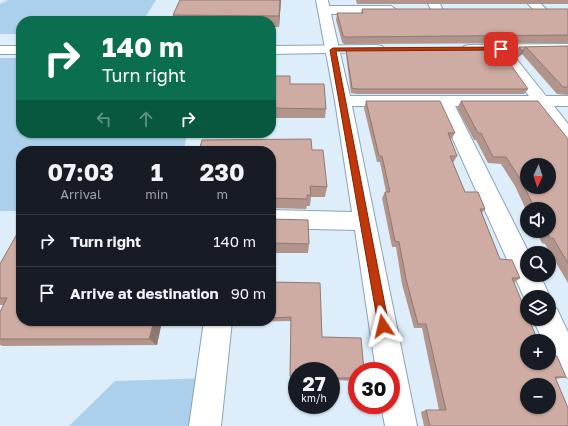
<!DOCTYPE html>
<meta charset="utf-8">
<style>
body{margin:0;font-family:"Golos Text",sans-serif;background:#20242c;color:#f1f3f6;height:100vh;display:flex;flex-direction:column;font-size:15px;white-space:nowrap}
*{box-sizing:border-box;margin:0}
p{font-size:13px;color:#9ea1a6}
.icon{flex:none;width:22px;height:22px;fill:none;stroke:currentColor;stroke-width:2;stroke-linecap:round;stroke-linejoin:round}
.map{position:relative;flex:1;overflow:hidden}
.details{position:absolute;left:16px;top:146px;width:260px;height:180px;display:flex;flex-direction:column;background:#171b24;border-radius:16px;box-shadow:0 1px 3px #0004}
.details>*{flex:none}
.banner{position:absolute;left:16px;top:16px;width:260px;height:122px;border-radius:16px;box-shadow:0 1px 3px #0004;background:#0b6e4f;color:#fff;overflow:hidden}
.needle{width:26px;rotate:183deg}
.fabs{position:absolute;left:520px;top:158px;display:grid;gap:8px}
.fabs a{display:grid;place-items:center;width:36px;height:36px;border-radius:50%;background:#171b24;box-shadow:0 1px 3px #0004;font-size:20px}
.speed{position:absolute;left:288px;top:362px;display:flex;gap:8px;font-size:20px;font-weight:700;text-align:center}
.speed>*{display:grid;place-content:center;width:52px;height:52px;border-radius:50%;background:#171b24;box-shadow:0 1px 3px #0004;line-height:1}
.speed small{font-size:10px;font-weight:400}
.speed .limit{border:6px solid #d22;background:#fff;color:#111}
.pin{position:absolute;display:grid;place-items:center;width:34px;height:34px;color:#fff;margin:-17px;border-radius:8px;box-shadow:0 2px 6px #0006}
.me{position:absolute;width:44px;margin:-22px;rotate:350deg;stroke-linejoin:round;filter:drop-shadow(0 0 3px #0008)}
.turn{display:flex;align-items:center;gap:14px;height:84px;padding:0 20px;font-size:18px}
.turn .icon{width:52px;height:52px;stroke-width:2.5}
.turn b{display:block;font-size:28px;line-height:34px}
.lanes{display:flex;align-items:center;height:38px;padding:0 20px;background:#0003;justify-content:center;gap:20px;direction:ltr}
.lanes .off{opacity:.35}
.eta{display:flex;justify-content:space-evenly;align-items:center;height:68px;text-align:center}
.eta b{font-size:24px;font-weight:700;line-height:28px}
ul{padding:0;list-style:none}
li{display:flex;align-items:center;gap:12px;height:52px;padding:0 20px;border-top:1px solid #363941}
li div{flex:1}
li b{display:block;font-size:15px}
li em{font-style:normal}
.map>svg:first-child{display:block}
</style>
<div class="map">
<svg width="568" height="426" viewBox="0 0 568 426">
<rect width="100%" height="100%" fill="#ddedfa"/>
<g fill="#acd0eb">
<path d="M8 0H156L143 21H21V34H0V4Z"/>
<path d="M0 58H21V133H187L184 151H21V211H0Z"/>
<path d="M211 378 205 426H69L115 381Z"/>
</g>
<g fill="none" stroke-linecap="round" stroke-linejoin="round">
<g stroke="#89a3b8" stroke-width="2">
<g id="street">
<path d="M316 0H328L329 6H391L397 10 391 14H331L350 96H529L494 49 496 46H506L546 96H568V106H554L568 124V142L562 140 536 106H455L529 253H527V275H540L550 297 549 300V297H527V304L438 106H352L417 426H385L381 405H391V371H376L355 230 271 228V210L352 212 335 101Z"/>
<path d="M426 0H438L443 10 441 13H433Z"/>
<path d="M524 0H537L547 10 545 13H537Z"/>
<path d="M549 306 557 309 568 332V378L558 373 549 354V341H543L533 319H549Z"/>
<path d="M204 321H232L221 426H189Z"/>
</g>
</g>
<g stroke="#89a3b8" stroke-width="2">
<g id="secondary">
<path d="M568 44V52L469 53 464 52 462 49 464 46 469 45Z"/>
<path d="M377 45 382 46 384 49 382 52 271 54V46Z"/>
<rect x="0" y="46" width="21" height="8"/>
</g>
</g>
<use href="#street" fill="#fff" fill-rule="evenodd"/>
<use href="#secondary" fill="#fff" fill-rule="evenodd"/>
</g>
<g fill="#b1948c">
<path d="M281 0 279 27H271V21H174L173 15Z"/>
<path d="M356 0H568V4H357Z"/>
<path d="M362 9H568V43L344 44 342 42 336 20 337 13H361Z"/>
<path d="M568 46V95L557 94 522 54 517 58 514 54 519 47Z"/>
<path d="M346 49 528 89 524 94H357L351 93 346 55Z"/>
<path d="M271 76 290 84 326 109 325 118H271Z"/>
<path d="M366 101 455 133 451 140H450L457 156 453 163 465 192 485 209 482 213 500 259 520 278 514 283 527 341 566 377 556 379 568 426H424L421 412 426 410H439L422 328H414L402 284 396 247H392L382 198 385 192H386L380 162H377L364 108Z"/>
<path d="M461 101 568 139V283L545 244 542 243 536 231H549V209H527V212L515 186 501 164 488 163 476 140H474L457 108Z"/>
<path d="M312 150 327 187 325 197H311L310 206H307L306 209 271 208V151Z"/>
<path d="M271 219 309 244 308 253H271Z"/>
<path d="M0 264 162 321 157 345 3 346 0 345V312L3 305H0Z"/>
<path d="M271 282 322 337 357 371V381L331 380V371H297V379L290 378 291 321 237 322V321H271Z"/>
</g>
<g fill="#907872">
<path d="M280 0H281L279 27V16Z"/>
<path d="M526 47 522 54 517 58 522 51Z"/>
<path d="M154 321H162L157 345 149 339Z"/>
</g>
<g fill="#ceaca3" stroke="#907872" fill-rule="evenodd">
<path d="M180 0H280L279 16 173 15Z"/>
<path d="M362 9H568V35L345 37 343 35 337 13H363Z"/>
<path d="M568 46V87H563L526 47 522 51 519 47Z"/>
<path d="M499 48 528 89H358L352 88 346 49Z"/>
<path d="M271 76H290V84H324L326 109 271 108Z"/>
<path d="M366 101H440L455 133H448L457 156H450L465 192H478L485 209H480L500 259 512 260 520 278H512L527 314V319H529L538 341H527V363H549V355L557 356 566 377H555L568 408V426H430L426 410H446L426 324H418L406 279 399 242 395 241 385 192H390L382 156H379ZM527 385H549V407H527Z"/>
<path d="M461 101H538L568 139V263L553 238H550L546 231H549V209H535L521 180 506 157H493L481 133H478ZM527 165H549V187H527Z"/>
<path d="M311 139 312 150H323L327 187 310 186 311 195H307V199L271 198V151H199L202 140Z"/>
<path d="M271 219 308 220 309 244 271 243Z"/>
<path d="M21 227V321H154L149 339H0V312L7 298H0V264Z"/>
<path d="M271 282 320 283 322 337 361 338 364 371H357V378H331V371H297V376H290L291 317 271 318Z"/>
</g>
<path fill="#c0370a" stroke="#7d2406" d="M501 47 503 50 336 51 389 326 387 330 383 332 379 330 330 50 333 48Z"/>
</svg>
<div class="fabs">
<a><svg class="needle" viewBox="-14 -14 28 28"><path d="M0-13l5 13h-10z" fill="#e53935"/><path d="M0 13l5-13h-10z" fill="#9ea1a6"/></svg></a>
<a><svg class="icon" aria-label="sound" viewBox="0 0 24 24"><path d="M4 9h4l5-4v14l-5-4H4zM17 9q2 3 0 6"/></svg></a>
<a><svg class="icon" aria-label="search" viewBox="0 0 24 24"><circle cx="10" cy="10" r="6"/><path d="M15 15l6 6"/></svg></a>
<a><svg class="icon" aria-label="layers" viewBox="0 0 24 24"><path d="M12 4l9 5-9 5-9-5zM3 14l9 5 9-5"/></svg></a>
<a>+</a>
<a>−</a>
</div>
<div class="speed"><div>27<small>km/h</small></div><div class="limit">30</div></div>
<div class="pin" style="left:501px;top:49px;background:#d93025"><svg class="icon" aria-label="arrive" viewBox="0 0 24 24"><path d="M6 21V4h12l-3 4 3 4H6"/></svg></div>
<svg class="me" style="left:383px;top:326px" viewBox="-20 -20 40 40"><path d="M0-17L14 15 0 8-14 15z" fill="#c0370a" stroke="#fff" stroke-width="4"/></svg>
<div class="banner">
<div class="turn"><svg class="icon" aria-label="right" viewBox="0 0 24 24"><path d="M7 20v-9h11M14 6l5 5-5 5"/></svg><div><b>140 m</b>Turn right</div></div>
<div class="lanes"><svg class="icon off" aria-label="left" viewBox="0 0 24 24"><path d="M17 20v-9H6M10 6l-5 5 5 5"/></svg><svg class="icon off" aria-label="ahead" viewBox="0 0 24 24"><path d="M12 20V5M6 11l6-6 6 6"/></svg><svg class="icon" aria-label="right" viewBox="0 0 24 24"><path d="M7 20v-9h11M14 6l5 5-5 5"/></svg></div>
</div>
<section class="details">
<div class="eta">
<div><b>07:03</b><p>Arrival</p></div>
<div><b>1</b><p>min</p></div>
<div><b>230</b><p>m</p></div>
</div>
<ul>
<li><svg class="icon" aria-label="right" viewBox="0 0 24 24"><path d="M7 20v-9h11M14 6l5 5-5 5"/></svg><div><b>Turn right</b></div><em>140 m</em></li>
<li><svg class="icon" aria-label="arrive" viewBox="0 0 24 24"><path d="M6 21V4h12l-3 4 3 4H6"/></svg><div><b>Arrive at destination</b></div><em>90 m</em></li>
</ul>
</section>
</div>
